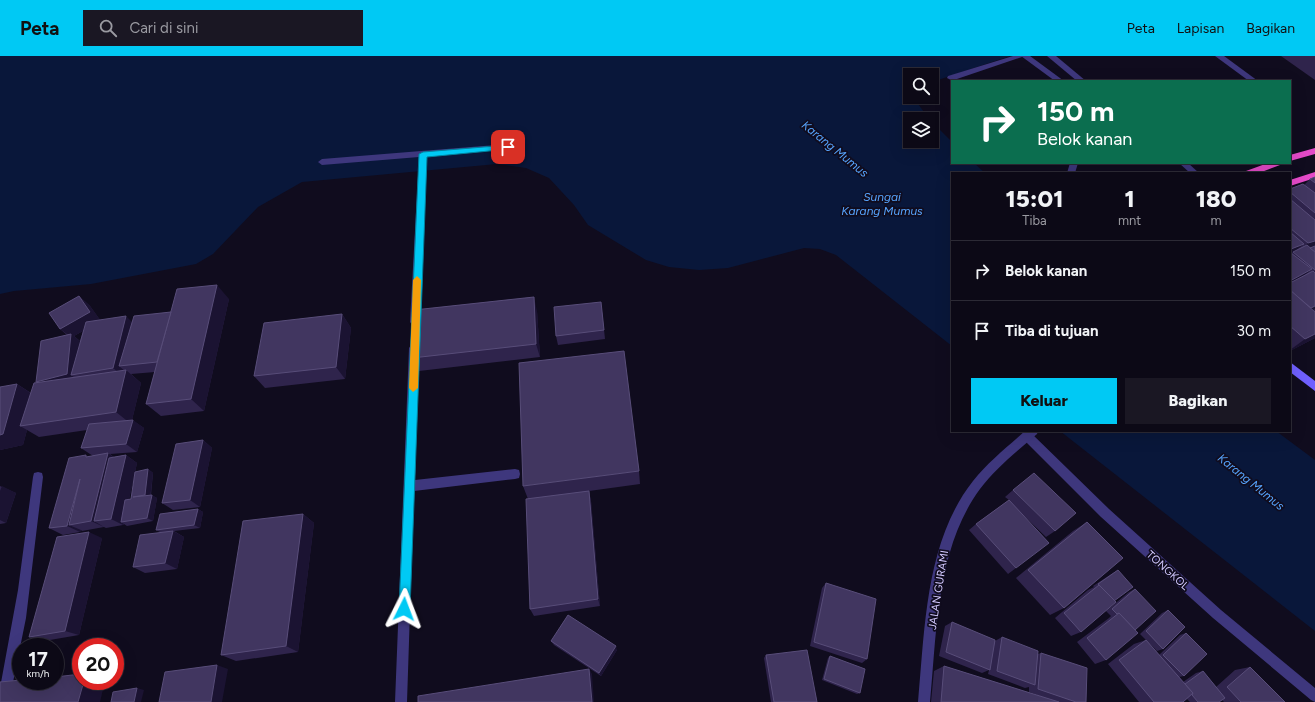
<!DOCTYPE html>
<html lang="id">
<style>
body{margin:0;font-family:Figtree,sans-serif;background:#1a1723;color:#f1f3f6;height:100vh;display:flex;flex-direction:column;font-size:15px;white-space:nowrap}
*{box-sizing:border-box;margin:0}
p{font-size:13px;color:#9a9aa1}
.icon{flex:none;width:22px;height:22px;fill:none;stroke:currentColor;stroke-width:2;stroke-linecap:round;stroke-linejoin:round}
.map{position:relative;flex:1;overflow:hidden}
.details{position:absolute;left:951px;top:116px;width:340px;height:260px;display:flex;flex-direction:column;background:#0c0916;border-radius:0px;box-shadow:0 4px 16px #0002,0 0 0 1px #2c2a35}
.details>*{flex:none}
.banner{position:absolute;left:951px;top:24px;width:340px;height:84px;border-radius:0px;box-shadow:0 4px 16px #0002,0 0 0 1px #2c2a35;background:#0b6e4f;color:#fff;overflow:hidden}
.tools{position:absolute;left:903px;top:12px;display:grid;gap:8px}
.tools a{display:grid;place-items:center;width:36px;height:36px;border-radius:0px;background:#0c0916;box-shadow:0 4px 16px #0002,0 0 0 1px #2c2a35;font-size:20px}
.speed{position:absolute;left:12px;top:582px;display:flex;gap:8px;font-size:20px;font-weight:700;text-align:center}
.speed>*{display:grid;place-content:center;width:52px;height:52px;border-radius:50%;background:#0c0916;box-shadow:0 4px 16px #0002,0 0 0 1px #2c2a35;line-height:1}
.speed small{font-size:10px;font-weight:400}
.speed .limit{border:6px solid #d22;background:#fff;color:#111}
.pin{position:absolute;display:grid;place-items:center;width:34px;height:34px;color:#fff;margin:-17px;border-radius:8px;box-shadow:0 2px 6px #0006}
.me{position:absolute;width:44px;margin:-22px;rotate:3deg;stroke-linejoin:round;filter:drop-shadow(0 0 3px #0008)}
.turn{display:flex;align-items:center;gap:14px;height:84px;padding:0 20px;font-size:18px}
.turn .icon{width:52px;height:52px;stroke-width:2.5}
.turn b{display:block;font-size:28px;line-height:34px}
.eta{display:flex;justify-content:space-evenly;align-items:center;height:68px;text-align:center}
.eta b{font-size:24px;font-weight:800;line-height:28px}
.button{display:flex;gap:8px;margin-top:auto;padding:8px 20px}
.button a{flex:1;height:46px;border-radius:0px;background:#00c9f4;color:#111;font-size:16px;font-weight:800;line-height:46px;text-align:center}
.button a+a{background:#1a1723;color:#f1f3f6}
ul{padding:0;list-style:none}
li{display:flex;align-items:center;gap:12px;height:60px;padding:0 20px;border-top:1px solid #2c2a35}
li div{flex:1}
li b{display:block;font-size:15px}
li em{font-style:normal}
header{display:flex;align-items:center;gap:24px;box-sizing:border-box;height:56px;padding:0 20px;background:#00c9f4;color:#111}
header strong{font-size:19px}
nav{display:flex;gap:22px;margin-inline-start:auto;font-size:14px}
.search{width:280px;height:36px;background:#1a1723;display:flex;align-items:center;gap:10px;box-sizing:border-box;padding:0 14px;border-radius:0px;color:#9a9aa1;font-size:15px}
.map>svg:first-child{display:block}
</style>
<header>
<strong>Peta</strong>
<div class="search"><svg class="icon" aria-label="search" viewBox="0 0 24 24"><circle cx="10" cy="10" r="6"/><path d="M15 15l6 6"/></svg>Cari di sini</div>
<nav><a>Peta</a><a>Lapisan</a><a>Bagikan</a></nav>
</header>
<div class="map">
<svg width="1315" height="646" viewBox="0 0 1315 646">
<rect width="100%" height="100%" fill="#100c1e"/>
<g fill="#09173a">
<path d="M0 0H1010L932 26V19H910V41H913L929 63H910V85H932V66L952 86V107H974L985 117H952V290L836 199 820 193 804 192 728 212 699 214 669 211 646 204 588 169 574 149 549 122 526 112 497 108 302 126 258 151 213 198 196 208 91 228 14 235 0 238Z"/>
<path d="M1060 375H1276L1315 404V575Z"/>
</g>
<g fill="none" stroke-linecap="round" stroke-linejoin="round">
<g fill="#3e377d" fill-rule="evenodd">
<path d="M1013 0H1025L954 24H951L947 22 948 20Z"/>
<path d="M1215 0H1224L1258 25H1249Z"/>
<path d="M508 88 512 91 511 93 427 100 420 266 418 269H412L410 266 419 101 322 109 318 106 322 103Z"/>
<path d="M414 288 417 289 419 292 415 424 515 413 519 414 520 418 519 422 515 423 414 435 407 646H395L409 292 411 289Z"/>
<path d="M38 416 42 417 43 421 26 562 9 646H0V632L18 534 33 421 34 417Z"/>
</g>
<g fill="#3e377d" fill-rule="evenodd">
<path d="M1021 0H1030L1064 25H1055Z"/>
<path d="M1047 0H1056L1086 25H1077Z"/>
<path d="M1070 107H1078L1075 117H1067Z"/>
<path d="M1179 107H1188L1199 117H1190Z"/>
<path d="M1027 375 1031 377 1109 453 1221 554 1315 632V646L1311 644 1213 562 1101 461 1023 383 1022 380 1023 377Z"/>
</g>
<path fill="#3e377d" fill-rule="evenodd" d="M1025 375H1038L1037 378C1017 395 996 412 980 433 936 493 937 575 930 646H918C925 573 925 486 973 425 988 406 1007 391 1025 375Z"/>
<path fill="#7060ff" fill-rule="evenodd" d="M1290 306 1315 325V335L1290 316Z"/>
<g fill="#e44ac8" fill-rule="evenodd">
<path d="M1315 92V98L1290 105V99Z"/>
<path d="M1268 107H1282L1280 109 1259 117H1244L1246 115Z"/>
<path d="M1315 116V122L1290 130V124Z"/>
</g>
</g>
<g fill="#2f244c" fill-rule="evenodd">
<path d="M1281 0H1315V24Z"/>
<path d="M1315 121V282L1290 295V133L1304 129 1310 123Z"/>
<path d="M79 240 90 250 100 264 132 266 171 256 229 243 204 355 161 360 146 348 155 316 131 318 141 327 132 364 144 372 137 396 110 398 114 401 126 399 137 407 129 443H131L148 413 153 417 151 439 157 442 153 465 127 470 124 468 123 469 106 472 104 471 82 475 81 474 80 476 63 479 49 472 88 400H93L81 392 87 374 39 381 27 374 23 389 0 394 17 328 31 337 67 279 60 273ZM83 275 80 285 74 280Z"/>
<path d="M601 246 605 283 558 289 556 280Z"/>
<path d="M537 255 540 301 419 315 412 302Z"/>
<path d="M342 258 351 272 345 323 265 332 254 320Z"/>
<path d="M203 384 212 392 200 451 173 454 162 447Z"/>
<path d="M639 415 640 428 589 435 591 445 600 550 534 560 530 553 528 443 523 430Z"/>
<path d="M0 430 16 437 6 467 0 468Z"/>
<path d="M1013 434 1055 475 1046 481 1022 458 1016 512 1008 518 969 474 976 468 1009 444 1005 441Z"/>
<path d="M198 453 203 456 200 472 174 475 184 481 177 513 145 517 133 511 160 476 156 474Z"/>
<path d="M303 458 314 467 298 596 236 605 221 599Z"/>
<path d="M1087 466 1064 552 1050 559 1016 522 1073 475Z"/>
<path d="M102 482 79 579 44 585 29 581Z"/>
<path d="M1118 514 1114 545 1081 576 1071 580 1055 562 1088 534 1094 531 1093 530 1113 517Z"/>
<path d="M826 527 867 603 862 607 810 590 822 532Z"/>
<path d="M1135 533V574L1106 604 1095 608 1077 586 1109 562 1111 560 1106 555 1129 536Z"/>
<path d="M1168 554 1163 593 1157 595 1148 586 1159 599 1180 579 1186 577 1184 620 1179 621 1183 626 1196 617 1203 615 1216 631 1235 614 1250 611 1285 646H1224L1222 644 1219 646H1190L1187 643 1183 646H1139L1108 608 1134 588 1146 584 1140 578 1162 557Z"/>
<path d="M952 566 995 585 1002 581 1038 598 1041 597 1086 646H931L934 615 944 610 1043 641 1029 636V631L1025 632 988 618 989 614 982 617 939 600 945 570Z"/>
<path d="M551 585 617 594 601 620 554 589Z"/>
<path d="M766 599 817 646H771L764 602Z"/>
<path d="M830 600 860 637 857 638 822 624 828 602Z"/>
</g>
<g fill="#1b1332">
<path d="M1315 185V190L1297 197 1308 187Z"/>
<path d="M1304 188 1294 196H1293L1290 198V194L1291 193Z"/>
<path d="M1312 213 1300 223 1290 228V224Z"/>
<path d="M217 229 229 243 204 355 191 343Z"/>
<path d="M79 240 90 250 101 265 74 280 82 287 71 319 79 325 48 335 36 326 71 281 60 273Z"/>
<path d="M534 241 537 255 540 301 536 288Z"/>
<path d="M1315 250V253L1295 263 1307 254Z"/>
<path d="M171 256 180 265 167 315 157 306Z"/>
<path d="M342 258 351 272 345 323 336 311Z"/>
<path d="M126 260 136 270 119 310 125 315 124 321 113 312Z"/>
<path d="M1315 278V282L1313 283 1290 295V294L1305 283Z"/>
<path d="M126 314 141 327 131 368 116 356Z"/>
<path d="M17 328 35 340 20 370 27 374 23 389 0 394V379Z"/>
<path d="M133 364 144 372 137 396 126 388Z"/>
<path d="M203 384 212 392 200 451 190 444Z"/>
<path d="M108 397 119 405 94 465 104 471 91 465Z"/>
<path d="M126 399 137 407 124 466H121L124 468 123 469 111 463Z"/>
<path d="M148 413 153 417 150 443 139 445Z"/>
<path d="M80 423 69 469 81 474 80 476 67 470Z"/>
<path d="M2 430 16 437 6 467 0 464V435Z"/>
<path d="M589 435 591 445 600 550 598 543Z"/>
<path d="M152 439 157 442 153 465 147 462Z"/>
<path d="M198 453 203 456 200 472 194 469Z"/>
<path d="M303 458 314 467 298 596 286 590Z"/>
<path d="M173 475 184 481 177 513 165 507Z"/>
<path d="M89 476 102 482 79 579 65 575Z"/>
<path d="M616 590 617 594 601 620 599 617Z"/>
<path d="M217 609 228 613 222 646H211Z"/>
<path d="M589 613 592 618 594 646H592Z"/>
<path d="M84 625H105L100 646H78Z"/>
<path d="M137 632 144 634 141 646H134Z"/>
</g>
<g fill="#413660" stroke="#584d79">
<path d="M1315 121V127L1310 123Z"/>
<path d="M1303 128 1315 137V157L1290 136V133Z"/>
<path d="M1290 143 1315 164V185L1308 187 1290 172Z"/>
<path d="M1290 176 1304 188 1291 193 1290 192Z"/>
<path d="M1307 189 1315 196V214L1293 196Z"/>
<path d="M1315 190V196L1310 192Z"/>
<path d="M1291 197 1312 213 1290 225V198Z"/>
<path d="M1313 215 1315 217V250L1311 252 1290 234V227Z"/>
<path d="M217 229 191 343 146 348 177 233Z"/>
<path d="M1290 234 1315 256V278L1305 283 1290 270Z"/>
<path d="M79 240 90 256 60 273 49 257Z"/>
<path d="M534 241 536 288 412 302 414 254Z"/>
<path d="M601 246 604 274 556 280 554 251Z"/>
<path d="M171 256 157 306 119 310 134 260Z"/>
<path d="M342 258 336 311 254 320 264 267Z"/>
<path d="M126 260 113 312 71 319 86 266Z"/>
<path d="M71 278 67 318 36 326 41 285Z"/>
<path d="M624 295 639 415 523 430 519 307Z"/>
<path d="M126 314 116 356 20 370 34 327Z"/>
<path d="M17 328 3 378 0 379V331Z"/>
<path d="M133 364 126 388 81 392 89 368Z"/>
<path d="M203 384 190 444 162 447 176 388Z"/>
<path d="M108 397 91 465 69 469 80 423 67 470 49 472 69 402 86 399V401Z"/>
<path d="M126 399 111 463 94 465 109 402Z"/>
<path d="M148 413 145 439 133 441 152 439 147 462 121 466 125 444 131 443 135 416Z"/>
<path d="M1034 417 1076 457 1055 475 1013 434Z"/>
<path d="M589 435 598 543 530 553 526 443Z"/>
<path d="M1009 444 1049 487 1016 512 976 468Z"/>
<path d="M198 453 194 469 156 474 160 458Z"/>
<path d="M303 458 286 590 221 599 243 465Z"/>
<path d="M1087 466 1123 502 1064 552 1028 514Z"/>
<path d="M173 475 165 507 133 511 140 479Z"/>
<path d="M89 476 65 575 29 581 57 481Z"/>
<path d="M1118 514 1133 531 1114 545 1098 528Z"/>
<path d="M826 527 876 543 867 603 814 586Z"/>
<path d="M1099 529 1116 546 1081 576 1064 557Z"/>
<path d="M1135 533 1156 555 1135 574 1119 557 1117 558 1112 553Z"/>
<path d="M1168 554 1185 571 1163 593 1146 575Z"/>
<path d="M1119 557 1138 577 1106 604 1087 582Z"/>
<path d="M568 559 616 590 599 617 551 585Z"/>
<path d="M952 566 995 584 990 614 946 596Z"/>
<path d="M1186 577 1207 598 1184 620 1163 599Z"/>
<path d="M1002 581 1038 595 1035 629 997 615Z"/>
<path d="M1146 584 1193 637 1183 646H1154L1119 604Z"/>
<path d="M807 594 817 646H774L766 599Z"/>
<path d="M1041 597 1087 612 1086 646H1076L1038 633Z"/>
<path d="M830 600 865 613 860 637 824 623Z"/>
<path d="M217 609 211 646H159L165 616Z"/>
<path d="M944 610 1059 646H941Z"/>
<path d="M1250 611 1285 646H1241L1227 631Z"/>
<path d="M589 613 592 646H418V640Z"/>
<path d="M1203 615 1225 642 1219 646H1198L1192 639 1193 637 1185 628Z"/>
<path d="M81 618V625H84L78 646H0V626L21 624V625H55V621Z"/>
<path d="M137 632 134 646H111L113 636Z"/>
</g>
<path fill="#00c9f4" stroke="#00839f" d="M508 89 510 90V93L427 101 410 553 408 557 404 559 401 557 399 553 419 98 423 96Z"/>
<path fill="#f59e0b" d="M417 220 421 224 418 332 413 336 409 332 413 224Z"/>
<g text-anchor="middle" stroke-width="3.5" stroke-linejoin="round" paint-order="stroke">
<g font-size="11" fill="#d3c9ff" stroke="#100c1e">
<text transform="translate(1168 514) rotate(42)" y="4">TONGKOL</text>
<text transform="translate(938 534) rotate(-81)" y="4">JALAN GURAMI</text>
</g>
<g font-size="12" font-style="italic" fill="#57a5ff" stroke="#100c1e">
<text transform="translate(835 93) rotate(39)" y="4">Karang Mumus</text>
<text x="882" y="145">Sungai<tspan x="882" dy="14">Karang Mumus</tspan></text>
<text transform="translate(1251 426) rotate(39)" y="4">Karang Mumus</text>
</g>
</g>
</svg>
<div class="tools">
<a><svg class="icon" aria-label="search" viewBox="0 0 24 24"><circle cx="10" cy="10" r="6"/><path d="M15 15l6 6"/></svg></a>
<a><svg class="icon" aria-label="layers" viewBox="0 0 24 24"><path d="M12 4l9 5-9 5-9-5zM3 14l9 5 9-5"/></svg></a>
</div>
<div class="speed"><div>17<small>km/h</small></div><div class="limit">20</div></div>
<div class="pin" style="left:508px;top:91px;background:#d93025"><svg class="icon" aria-label="arrive" viewBox="0 0 24 24"><path d="M6 21V4h12l-3 4 3 4H6"/></svg></div>
<svg class="me" style="left:404px;top:553px" viewBox="-20 -20 40 40"><path d="M0-17L14 15 0 8-14 15z" fill="#00c9f4" stroke="#fff" stroke-width="4"/></svg>
<div class="banner">
<div class="turn"><svg class="icon" aria-label="right" viewBox="0 0 24 24"><path d="M7 20v-9h11M14 6l5 5-5 5"/></svg><div><b>150 m</b>Belok kanan</div></div>
</div>
<section class="details">
<div class="eta">
<div><b>15:01</b><p>Tiba</p></div>
<div><b>1</b><p>mnt</p></div>
<div><b>180</b><p>m</p></div>
</div>
<ul>
<li><svg class="icon" aria-label="right" viewBox="0 0 24 24"><path d="M7 20v-9h11M14 6l5 5-5 5"/></svg><div><b>Belok kanan</b></div><em>150 m</em></li>
<li><svg class="icon" aria-label="arrive" viewBox="0 0 24 24"><path d="M6 21V4h12l-3 4 3 4H6"/></svg><div><b>Tiba di tujuan</b></div><em>30 m</em></li>
</ul>
<div class="button"><a>Keluar</a><a>Bagikan</a></div>
</section>
</div>
